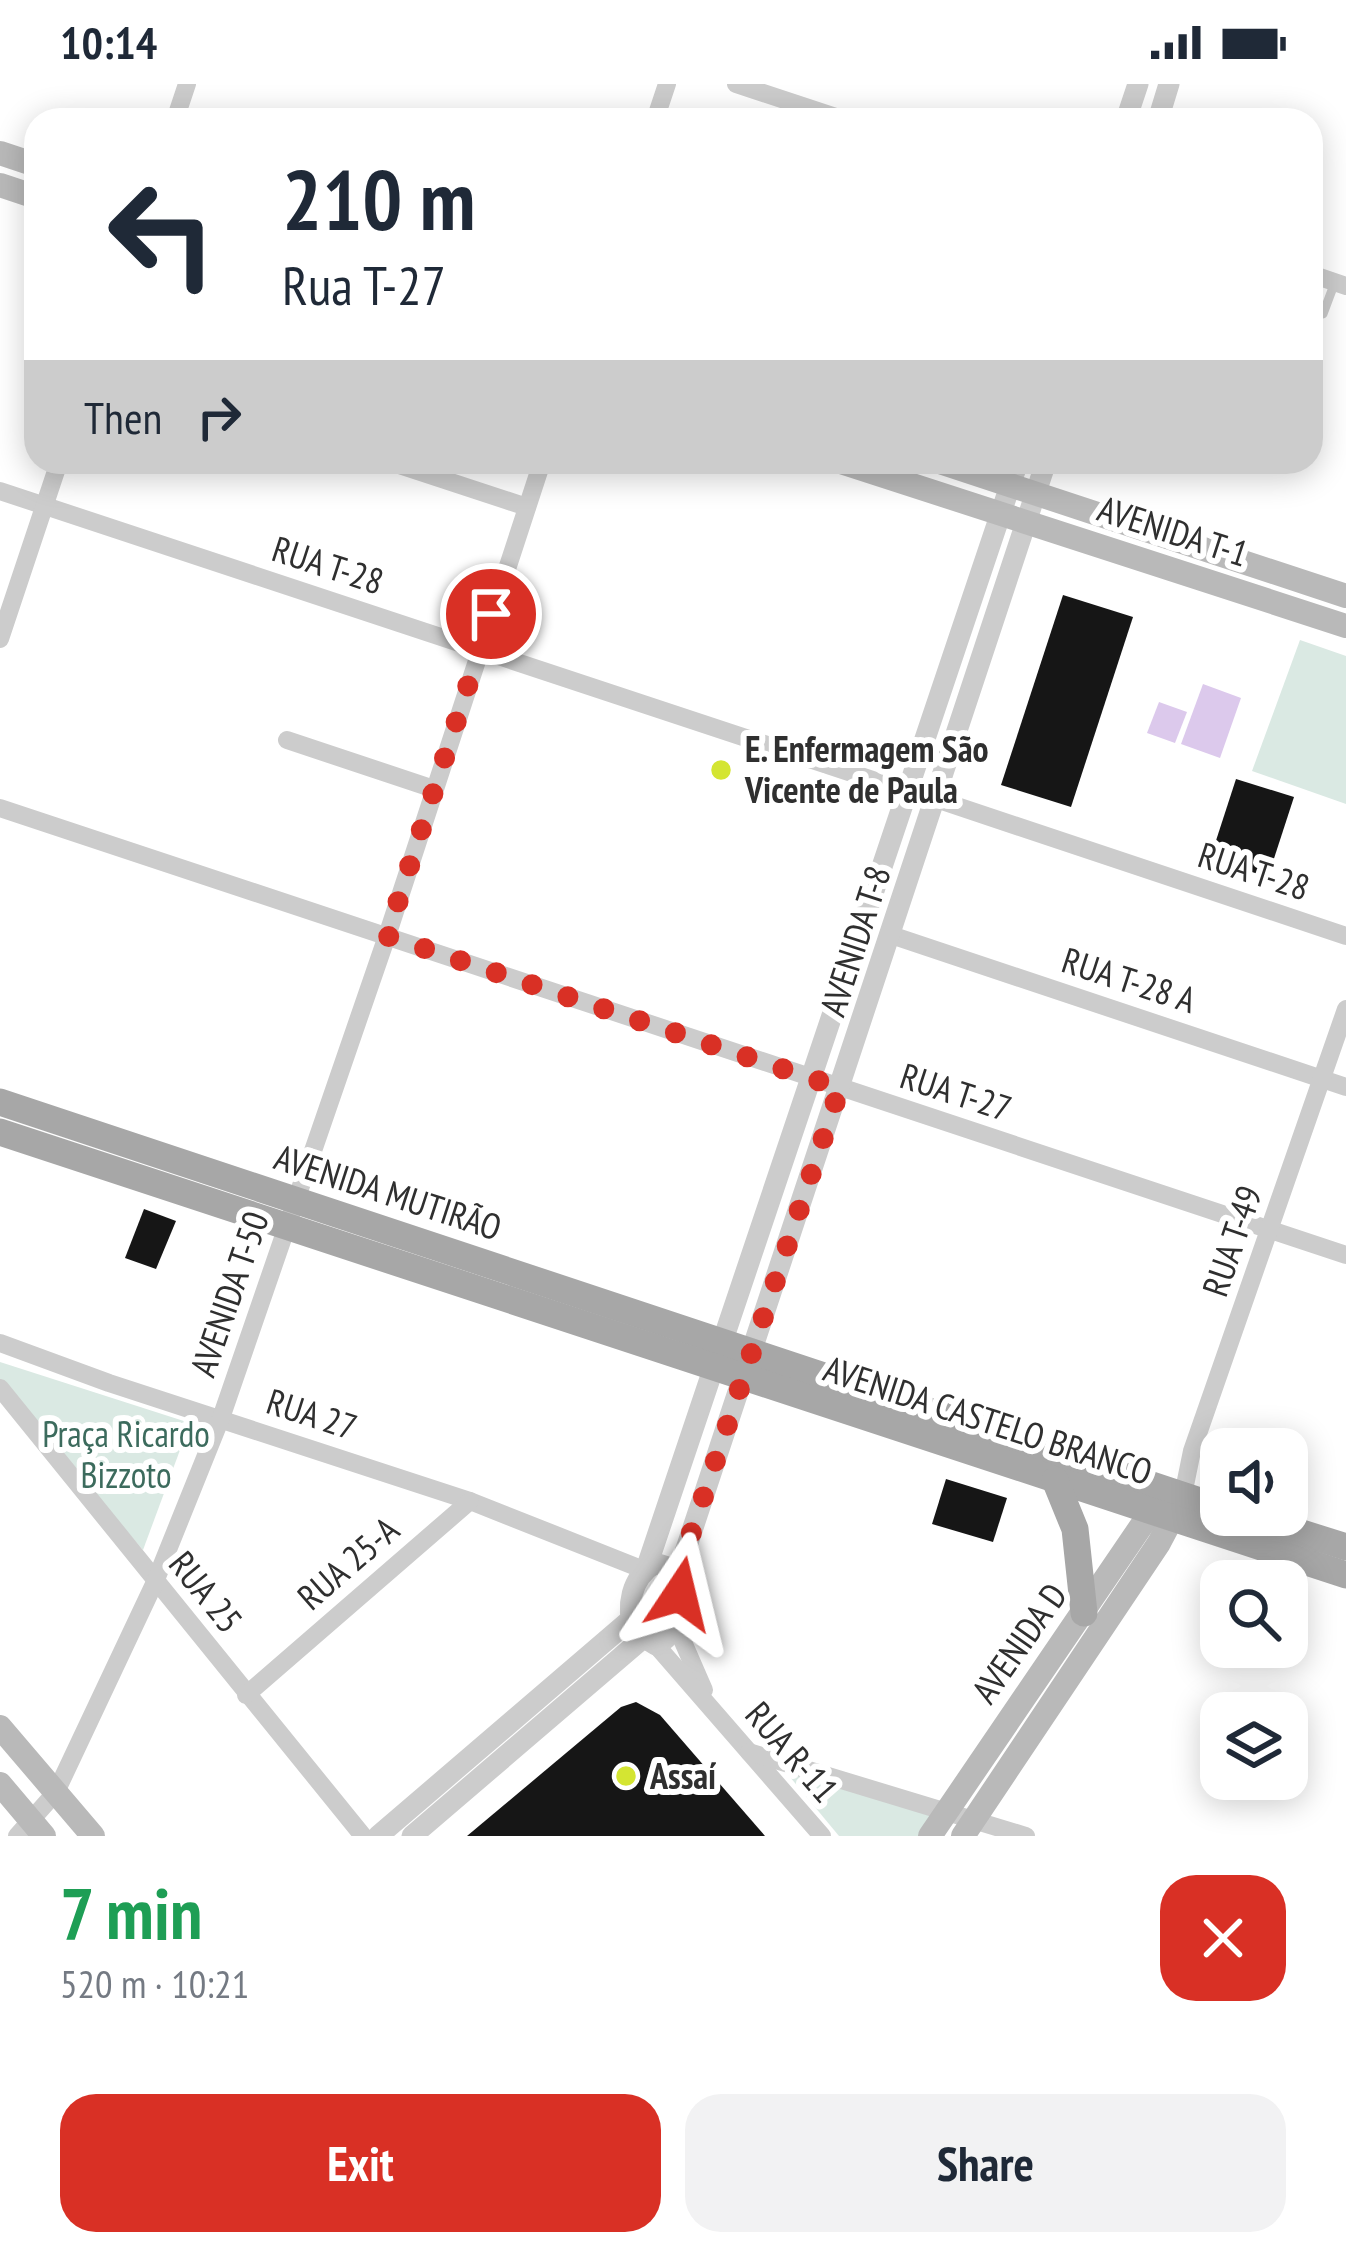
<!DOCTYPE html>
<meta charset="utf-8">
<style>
body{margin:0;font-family:"PT Sans Narrow",sans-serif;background:#f2f2f3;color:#1f2937;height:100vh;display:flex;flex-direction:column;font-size:45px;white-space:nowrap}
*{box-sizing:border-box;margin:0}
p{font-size:39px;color:#747a83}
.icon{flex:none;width:66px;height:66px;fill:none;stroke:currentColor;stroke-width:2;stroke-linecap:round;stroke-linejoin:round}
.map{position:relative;height:1752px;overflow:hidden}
.drawer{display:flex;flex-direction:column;background:#fff;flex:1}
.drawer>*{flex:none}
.top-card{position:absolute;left:24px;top:24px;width:1299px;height:366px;border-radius:36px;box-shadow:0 6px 30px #0003;background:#fff;color:#1f2937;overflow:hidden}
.controls{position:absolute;left:1200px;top:1344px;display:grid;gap:24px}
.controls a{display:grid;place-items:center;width:108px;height:108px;border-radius:24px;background:#fff;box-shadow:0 6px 30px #0003;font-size:60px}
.pin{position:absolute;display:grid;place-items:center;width:102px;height:102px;color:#fff;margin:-51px;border:6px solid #fff;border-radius:50%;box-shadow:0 3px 12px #0007}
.me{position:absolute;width:132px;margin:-66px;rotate:10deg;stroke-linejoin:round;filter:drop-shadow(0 0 9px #0008)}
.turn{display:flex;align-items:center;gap:42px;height:252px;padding:0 60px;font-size:54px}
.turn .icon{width:156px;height:156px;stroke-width:2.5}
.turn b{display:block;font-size:84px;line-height:102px}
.then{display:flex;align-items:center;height:114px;padding:0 60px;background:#0003;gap:24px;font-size:45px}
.round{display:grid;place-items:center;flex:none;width:126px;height:126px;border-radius:36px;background:#f2f2f3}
.overview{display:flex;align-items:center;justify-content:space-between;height:204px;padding:0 60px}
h1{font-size:72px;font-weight:700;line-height:90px;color:#1e9e55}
.button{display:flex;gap:24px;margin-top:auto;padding:24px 60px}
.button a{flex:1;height:138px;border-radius:36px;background:#d93025;color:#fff;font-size:48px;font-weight:700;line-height:138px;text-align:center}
.button a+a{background:#f2f2f3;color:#1f2937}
.status{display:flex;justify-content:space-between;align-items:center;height:84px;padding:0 60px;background:#fff;direction:ltr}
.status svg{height:33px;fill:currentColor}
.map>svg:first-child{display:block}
</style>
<div class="status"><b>10:14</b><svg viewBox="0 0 49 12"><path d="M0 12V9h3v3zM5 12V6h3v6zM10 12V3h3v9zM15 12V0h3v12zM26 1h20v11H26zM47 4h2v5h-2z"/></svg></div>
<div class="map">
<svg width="1346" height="1752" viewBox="0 0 1346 1752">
<rect width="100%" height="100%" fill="#fff"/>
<g fill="#dae9e3">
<path d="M1300 556 1346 572V720L1252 687Z"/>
<path d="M0 1278 190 1339 143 1466 0 1299Z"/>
<path d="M785 1687 936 1728 919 1752H839Z"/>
</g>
<g fill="#dcc9ec">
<path d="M1203 600 1241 614 1220 674 1181 660Z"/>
<path d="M1159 618 1187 628 1175 659 1147 649Z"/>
</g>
<g fill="#161616">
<path d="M1063 511 1133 533 1071 723 1001 701Z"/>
<path d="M1236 695 1294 713 1268 793 1210 775Z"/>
<path d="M144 1125 176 1137 156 1185 125 1174Z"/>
<path d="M946 1395 1007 1414 993 1458 932 1440Z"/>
<path d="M636 1618 660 1631 765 1752H467L621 1623Z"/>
</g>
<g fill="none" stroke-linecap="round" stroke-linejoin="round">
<path stroke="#ccc" stroke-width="9" d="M1323 230 1335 198"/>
<g stroke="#ccc" stroke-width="18">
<path d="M736 0 845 36"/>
<path d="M175 36 187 0"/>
<path d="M655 36 667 0"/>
<path d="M1311 190 1346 202"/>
<path d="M390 378 527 423"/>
<path d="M0 407 909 708"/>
<path d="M0 555 59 378"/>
<path d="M287 656 434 705"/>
<path d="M936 715 1346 852"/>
<path d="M0 724 1346 1171"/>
<path d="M891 851 1346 1003"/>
<path d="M0 1259 109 1299 470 1417 644 1486"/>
<path d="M0 1304 363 1752"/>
<path d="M1183 1411 1192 1367 1346 925"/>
<path d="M677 1544 704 1606"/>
<path d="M656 1561 822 1752"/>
<path d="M246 1611 470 1417"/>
<path d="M749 1668 1026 1752"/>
<path d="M17 1752 56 1708 155 1498 221 1334 387 852 542 378"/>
</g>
<g stroke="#ccc" stroke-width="21">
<path d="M1126 36 1138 0"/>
<path d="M1158 36 1169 0"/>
<path d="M655 1479 671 1484C688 1508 684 1548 656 1561L635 1548C625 1523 631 1494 655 1479Z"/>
<path d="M646 1485 1018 378"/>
<path d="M677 1492 1046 378"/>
<path d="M378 1752 630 1536"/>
<path d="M412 1752 642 1555"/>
</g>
<g stroke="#b9b9b9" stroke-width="24">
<path d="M0 69 36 81"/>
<path d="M0 101 36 113"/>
<path d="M841 378 1346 542"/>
<path d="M940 378 1346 512"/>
<path d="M0 1643 93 1752"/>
<path d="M0 1700 44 1752"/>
<path d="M930 1752 1161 1413"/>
<path d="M963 1752 1159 1459 1180 1419"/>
</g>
<g stroke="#a7a7a7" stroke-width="27">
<path d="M0 1018 1221 1424"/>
<path d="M0 1048 1346 1491"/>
<path d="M1055 1396 1075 1445 1084 1529"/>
<path d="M1245 1431 1346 1463"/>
</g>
</g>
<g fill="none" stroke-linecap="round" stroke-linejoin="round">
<path stroke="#d93025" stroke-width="21" stroke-dasharray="0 37.8" d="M491 530 387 852 840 1004 677 1492 680 1510"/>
</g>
<g fill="#d4e532" stroke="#fff" stroke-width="4.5">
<circle cx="721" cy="686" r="12"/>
<circle cx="626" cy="1692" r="12"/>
</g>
<g text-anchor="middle" stroke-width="12" stroke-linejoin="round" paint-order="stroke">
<g font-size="36" fill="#2f2f2f" stroke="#fff">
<text transform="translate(1173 447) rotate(18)" y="13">AVENIDA T-1</text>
<text transform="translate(328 481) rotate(18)" y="13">RUA T-28</text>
<text transform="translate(1254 787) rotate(18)" y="13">RUA T-28</text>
<text transform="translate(855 857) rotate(-72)" y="13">AVENIDA T-8</text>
<text transform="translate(1129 896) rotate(18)" y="13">RUA T-28 A</text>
<text transform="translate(956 1008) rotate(18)" y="13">RUA T-27</text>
<text transform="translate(388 1108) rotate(18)" y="13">AVENIDA MUTIRÃO</text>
<text transform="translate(1232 1157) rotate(-71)" y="13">RUA T-49</text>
<text transform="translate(229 1210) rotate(-71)" y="13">AVENIDA T-50</text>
<text transform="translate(312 1330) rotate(18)" y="13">RUA 27</text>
<text transform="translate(988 1336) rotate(18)" y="13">AVENIDA CASTELO BRANCO</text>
<text transform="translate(348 1479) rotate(-41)" y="13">RUA 25-A</text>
<text transform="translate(206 1508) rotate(51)" y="13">RUA 25</text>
<text transform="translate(1019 1559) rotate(-55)" y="13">AVENIDA D</text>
<text transform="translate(792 1668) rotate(49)" y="13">RUA R-11</text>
</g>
<g font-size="36" font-weight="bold" fill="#2f2f2f" stroke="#fff" text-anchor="start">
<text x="745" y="678">E. Enfermagem São<tspan x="745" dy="41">Vicente de Paula</tspan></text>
<text x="650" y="1705">Assaí</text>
</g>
<g font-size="36" fill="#3c6b5d" stroke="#fff">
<text x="126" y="1363">Praça Ricardo<tspan x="126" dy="41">Bizzoto</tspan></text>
</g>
</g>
</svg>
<div class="controls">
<a><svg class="icon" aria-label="sound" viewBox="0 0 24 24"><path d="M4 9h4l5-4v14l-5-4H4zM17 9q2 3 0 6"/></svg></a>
<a><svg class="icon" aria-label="search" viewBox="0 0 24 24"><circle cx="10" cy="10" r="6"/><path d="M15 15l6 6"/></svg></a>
<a><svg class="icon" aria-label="layers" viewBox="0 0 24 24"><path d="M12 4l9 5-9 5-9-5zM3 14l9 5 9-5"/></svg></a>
</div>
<div class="pin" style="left:491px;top:530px;background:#d93025"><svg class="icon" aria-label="arrive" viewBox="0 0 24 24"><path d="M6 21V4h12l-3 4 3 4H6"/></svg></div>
<svg class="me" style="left:680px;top:1510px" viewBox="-20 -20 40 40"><path d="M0-17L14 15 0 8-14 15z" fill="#d93025" stroke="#fff" stroke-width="4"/></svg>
<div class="top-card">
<div class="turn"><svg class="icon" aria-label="left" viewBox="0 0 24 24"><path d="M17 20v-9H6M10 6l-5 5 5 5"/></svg><div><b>210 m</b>Rua T-27</div></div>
<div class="then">Then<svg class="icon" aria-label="right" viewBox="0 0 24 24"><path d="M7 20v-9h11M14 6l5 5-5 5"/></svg></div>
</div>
</div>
<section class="drawer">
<div class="overview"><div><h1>7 min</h1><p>520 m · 10:21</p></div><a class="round" style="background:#d93025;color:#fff"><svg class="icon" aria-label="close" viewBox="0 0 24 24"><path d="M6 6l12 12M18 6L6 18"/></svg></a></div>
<div class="button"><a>Exit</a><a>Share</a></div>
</section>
